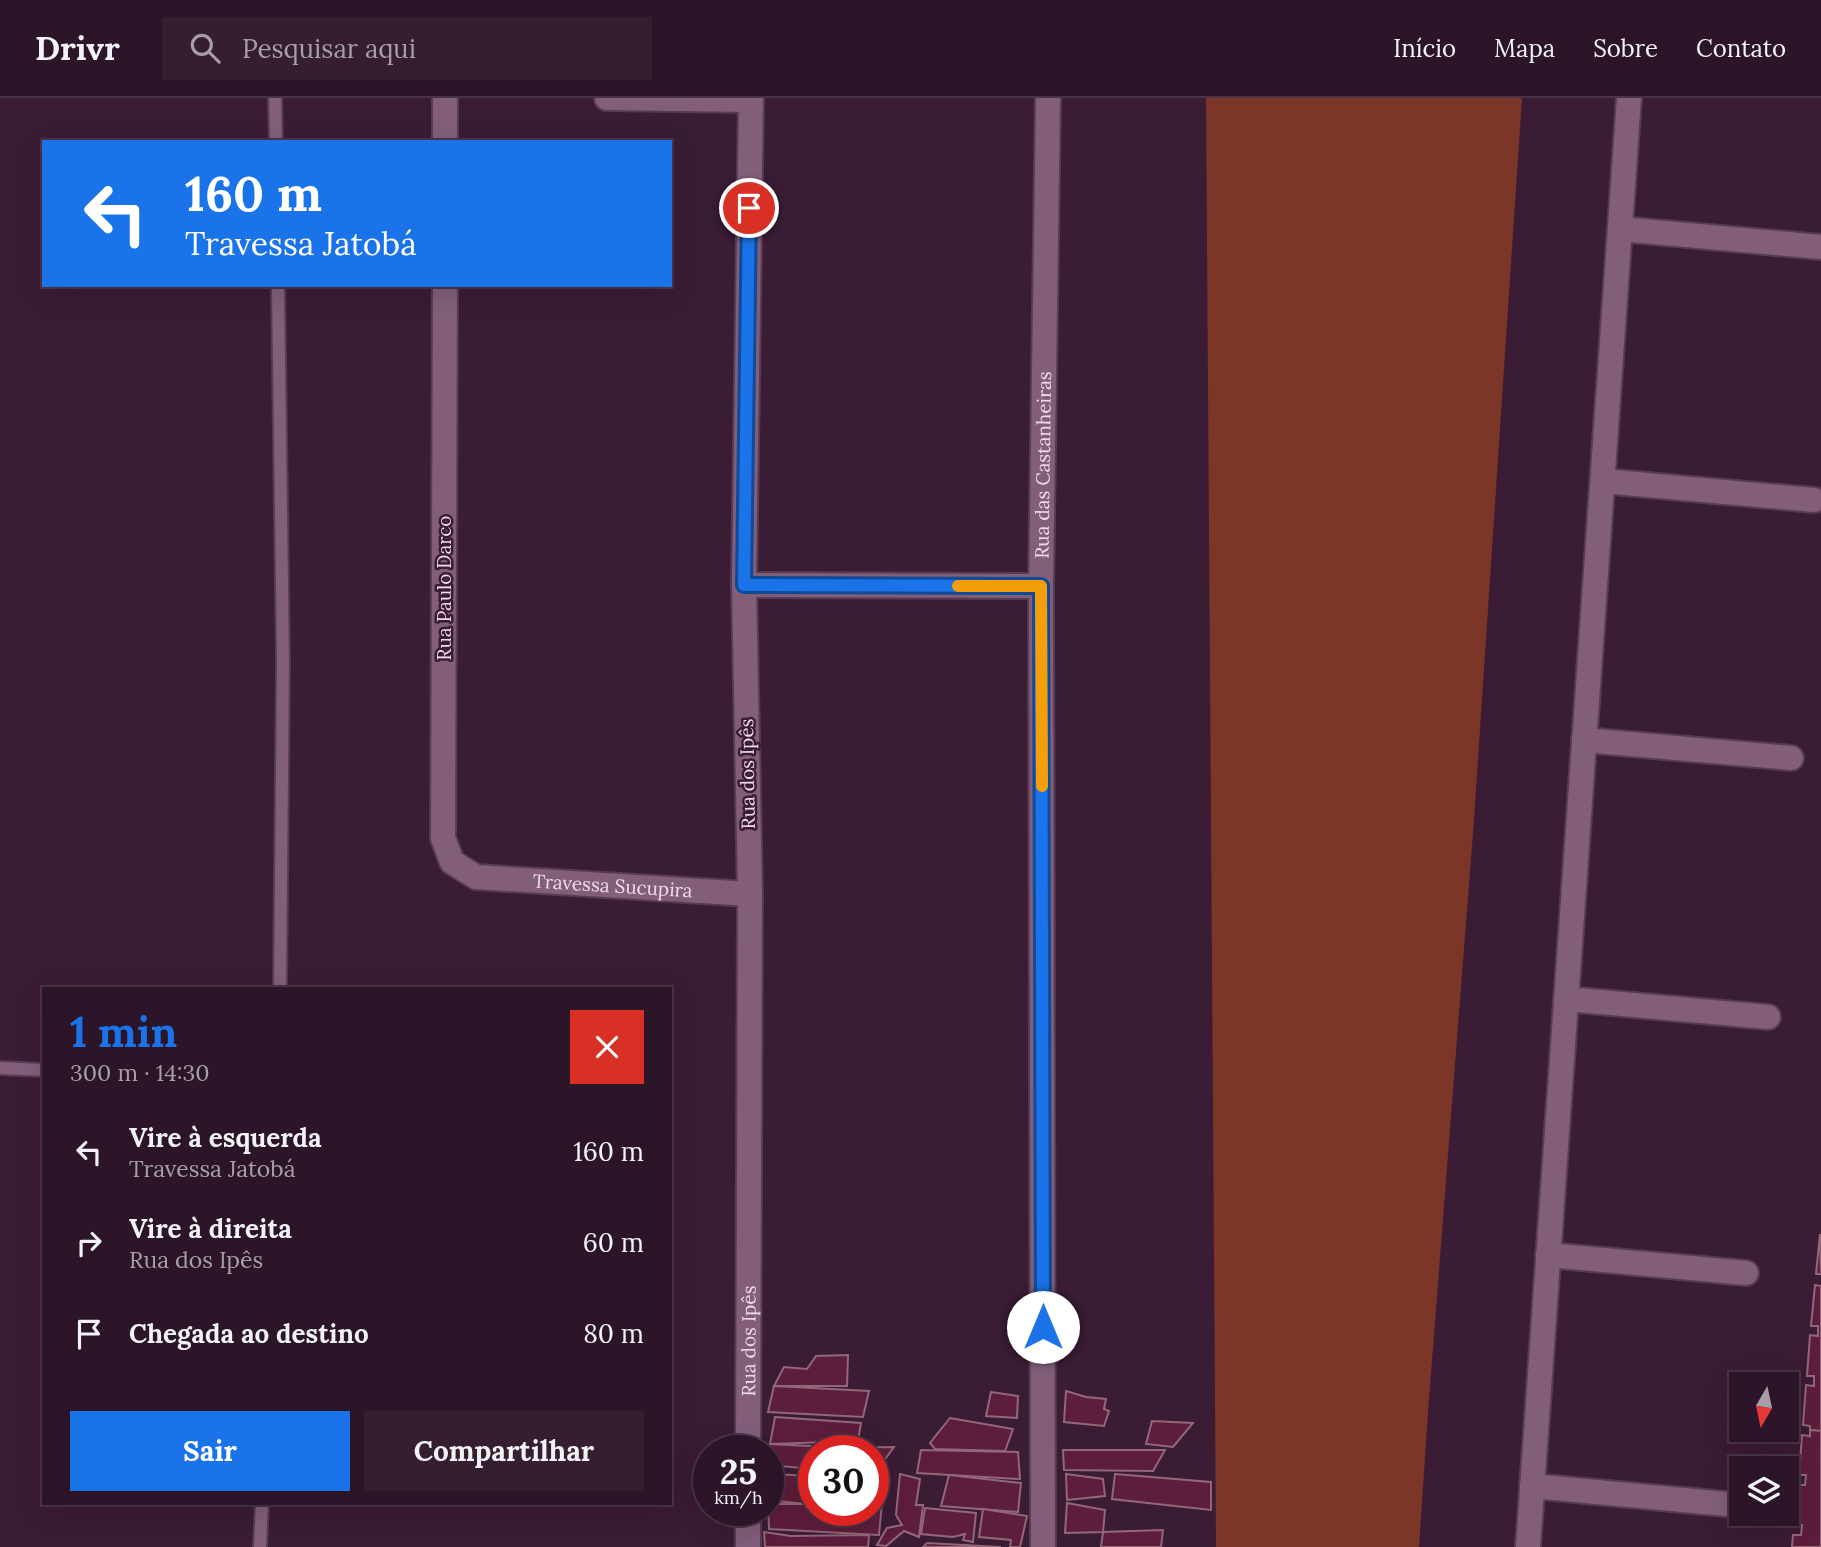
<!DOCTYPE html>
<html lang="pt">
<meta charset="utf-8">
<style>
body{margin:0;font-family:Lora,serif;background:#341e30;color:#f1f3f6;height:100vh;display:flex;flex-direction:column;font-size:26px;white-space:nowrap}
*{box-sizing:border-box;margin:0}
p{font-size:23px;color:#a69fa8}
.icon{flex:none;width:38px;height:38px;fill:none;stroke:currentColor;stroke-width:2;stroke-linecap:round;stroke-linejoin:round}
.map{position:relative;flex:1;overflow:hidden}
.details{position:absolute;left:42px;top:889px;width:630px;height:518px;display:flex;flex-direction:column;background:#2c1528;border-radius:0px;box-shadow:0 7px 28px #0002,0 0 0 2px #483445}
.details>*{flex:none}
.guide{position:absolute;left:42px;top:42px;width:630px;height:147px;border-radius:0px;box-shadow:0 7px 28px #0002,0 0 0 2px #483445;background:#1a73e8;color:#fff;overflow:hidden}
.needle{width:46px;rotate:189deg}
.controls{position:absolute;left:1729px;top:1274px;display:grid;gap:14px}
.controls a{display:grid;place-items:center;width:70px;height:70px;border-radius:0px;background:#2c1528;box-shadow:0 7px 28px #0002,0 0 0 2px #483445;font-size:35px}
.speed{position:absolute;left:693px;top:1337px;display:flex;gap:14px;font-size:35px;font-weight:700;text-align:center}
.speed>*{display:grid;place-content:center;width:91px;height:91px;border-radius:50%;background:#2c1528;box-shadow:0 7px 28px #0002,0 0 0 2px #483445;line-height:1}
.speed small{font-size:18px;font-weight:400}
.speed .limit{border:10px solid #d22;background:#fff;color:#111}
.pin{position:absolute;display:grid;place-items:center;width:60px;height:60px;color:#fff;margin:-30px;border:4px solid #fff;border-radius:50%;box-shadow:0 2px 7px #0007}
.me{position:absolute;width:77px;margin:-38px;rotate:0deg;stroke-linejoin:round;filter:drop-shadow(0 0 5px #0008)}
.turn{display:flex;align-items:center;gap:24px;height:147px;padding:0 28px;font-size:32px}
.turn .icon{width:91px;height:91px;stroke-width:2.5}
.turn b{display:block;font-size:49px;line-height:60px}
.round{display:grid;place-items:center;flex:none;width:74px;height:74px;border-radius:0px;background:#341e30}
.head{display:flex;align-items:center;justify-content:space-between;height:119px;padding:0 28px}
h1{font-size:42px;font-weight:700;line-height:52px;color:#1a73e8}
.action{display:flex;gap:14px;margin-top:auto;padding:14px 28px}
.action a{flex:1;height:80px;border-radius:0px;background:#1a73e8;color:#fff;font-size:28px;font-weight:700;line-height:80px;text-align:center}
.action a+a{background:#341e30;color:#f1f3f6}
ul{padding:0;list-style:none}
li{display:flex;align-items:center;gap:21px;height:91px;padding:0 28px}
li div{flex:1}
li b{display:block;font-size:26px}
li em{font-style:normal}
header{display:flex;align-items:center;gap:42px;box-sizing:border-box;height:98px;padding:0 35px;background:#2c1528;border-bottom:2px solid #483445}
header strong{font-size:33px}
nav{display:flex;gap:38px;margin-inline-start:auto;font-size:24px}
.search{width:490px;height:63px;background:#341e30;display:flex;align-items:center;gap:18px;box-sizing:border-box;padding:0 24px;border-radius:0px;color:#a69fa8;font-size:26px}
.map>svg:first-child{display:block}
</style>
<header>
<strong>Drivr</strong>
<div class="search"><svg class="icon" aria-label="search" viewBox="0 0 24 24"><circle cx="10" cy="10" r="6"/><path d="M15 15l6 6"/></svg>Pesquisar aqui</div>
<nav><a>Início</a><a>Mapa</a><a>Sobre</a><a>Contato</a></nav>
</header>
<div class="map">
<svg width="1821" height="1449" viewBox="0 0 1821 1449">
<rect width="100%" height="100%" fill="#3a1c35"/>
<path fill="#7b3627" d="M1206 0H1522L1474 722 1428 1314 1419 1449H1216Z"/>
<g fill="#5d1d3c" stroke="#936779" stroke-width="2">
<path d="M1820 1136 1821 1176H1816Z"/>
<path d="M1815 1187 1821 1188V1333L1810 1332V1328L1803 1327 1806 1287 1814 1288V1278H1807L1810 1237 1818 1238V1228H1811Z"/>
<path d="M848 1257 847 1288H774L784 1269 807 1271 816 1258Z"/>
<path d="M774 1288 869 1293 863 1319 768 1314Z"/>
<path d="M1066 1293 1086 1299 1106 1301 1104 1311 1109 1313 1104 1328 1064 1324Z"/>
<path d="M991 1294 1018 1298 1017 1320 986 1318Z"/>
<path d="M775 1319 861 1325 858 1343 770 1346Z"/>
<path d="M950 1320 1013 1331 1005 1353 935 1351 930 1345Z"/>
<path d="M1152 1323 1193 1325 1173 1349 1146 1346Z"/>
<path d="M1810 1332 1821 1333V1449H1792L1793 1437H1801L1802 1427H1794L1798 1387H1805L1806 1377H1799L1802 1337 1810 1338Z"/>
<path d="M770 1346 829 1349 828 1353H814V1371L768 1367V1353H766Z"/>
<path d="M894 1349 873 1378V1353H833L835 1350Z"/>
<path d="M921 1352 1018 1354 1020 1381 917 1375Z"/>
<path d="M1063 1352H1165L1153 1373 1064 1372Z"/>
<path d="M768 1376 814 1378V1407L768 1402Z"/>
<path d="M900 1376 920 1381 916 1407H923L919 1439 904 1433 886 1448 877 1447 887 1430 902 1427 896 1417Z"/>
<path d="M1066 1376 1103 1381 1105 1398 1067 1402Z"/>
<path d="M1115 1376 1211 1384V1412L1112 1401Z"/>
<path d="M949 1377 1021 1385 1018 1414 941 1408Z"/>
<path d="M882 1405 879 1437 769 1431 768 1406H814V1412H873V1406Z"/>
<path d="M1067 1405 1105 1412 1103 1434 1065 1435Z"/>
<path d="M925 1410 976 1415 973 1444 963 1442 965 1436 953 1439 921 1436Z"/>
<path d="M983 1411 1027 1418 1020 1449H1010L1011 1442 979 1439Z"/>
<path d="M1163 1432 1161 1449H1101L1103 1434Z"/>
<path d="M764 1434 791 1438 869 1437 868 1449H765Z"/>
<path d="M927 1445 1001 1449H923Z"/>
</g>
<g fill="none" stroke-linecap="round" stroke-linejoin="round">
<g stroke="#563c52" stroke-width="16">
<g id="lane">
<path d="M275 0 276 44"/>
<path d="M278 187 283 564 280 891"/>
<path d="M0 970 44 972"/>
<path d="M260 1449 262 1405"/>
</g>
</g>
<g stroke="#563c52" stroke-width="28">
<g id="street">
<path d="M607 0 751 2"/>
<path d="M445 44V0"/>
<path d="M1620 131 1821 149"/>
<path id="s1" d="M445 187 443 740 452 764 476 779 750 796"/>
<path d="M1603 383 1814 402"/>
<path d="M744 487 1041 488"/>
<path d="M1584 642 1791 660"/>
<path d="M1566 901 1768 919"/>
<path d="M1548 1157 1746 1175"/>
<path id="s2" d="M748 1353 750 796 744 487 751 0"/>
<path d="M1532 1388 1726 1406"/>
<path d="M748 1449V1412"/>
<path id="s3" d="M1043 1449 1041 488 1048 0"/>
<path d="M1528 1449 1629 0"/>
</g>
</g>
<use href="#lane" stroke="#825e7b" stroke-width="12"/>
<use href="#street" stroke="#825e7b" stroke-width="24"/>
</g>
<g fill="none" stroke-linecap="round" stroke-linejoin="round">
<g stroke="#114b97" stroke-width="18">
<path id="route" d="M749 110 744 487 1041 488 1043 1229"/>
</g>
<use href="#route" stroke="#1a73e8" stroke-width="12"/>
<path stroke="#f59e0b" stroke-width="12" d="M958 488H1041L1042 688"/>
</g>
<g text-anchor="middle" stroke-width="5" stroke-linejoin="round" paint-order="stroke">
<g font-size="19" fill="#eedaea" stroke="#3a1c35">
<text dy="7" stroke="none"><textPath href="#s3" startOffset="1082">Rua das Castanheiras</textPath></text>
<text transform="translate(444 490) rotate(-90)" y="7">Rua Paulo Darco</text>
<text transform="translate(747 676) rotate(-91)" y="7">Rua dos Ipês</text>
<text dy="7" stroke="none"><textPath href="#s1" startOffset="744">Travessa Sucupira</textPath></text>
<text dy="7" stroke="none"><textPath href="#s2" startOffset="110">Rua dos Ipês</textPath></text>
</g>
</g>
</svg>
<div class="controls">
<a><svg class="needle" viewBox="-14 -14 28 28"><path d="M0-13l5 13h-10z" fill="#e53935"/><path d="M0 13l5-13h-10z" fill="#a69fa8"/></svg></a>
<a><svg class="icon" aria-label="layers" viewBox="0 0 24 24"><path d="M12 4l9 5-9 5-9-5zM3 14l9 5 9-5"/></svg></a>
</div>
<div class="speed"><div>25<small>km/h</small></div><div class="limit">30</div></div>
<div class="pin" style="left:749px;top:110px;background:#d93025"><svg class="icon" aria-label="arrive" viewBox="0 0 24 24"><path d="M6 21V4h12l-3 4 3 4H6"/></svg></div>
<svg class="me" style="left:1043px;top:1229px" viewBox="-20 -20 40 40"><circle r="19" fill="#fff"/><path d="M0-13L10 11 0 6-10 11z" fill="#1a73e8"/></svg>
<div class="guide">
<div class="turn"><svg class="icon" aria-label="left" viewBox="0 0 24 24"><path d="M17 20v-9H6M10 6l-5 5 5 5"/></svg><div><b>160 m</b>Travessa Jatobá</div></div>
</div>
<section class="details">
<div class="head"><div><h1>1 min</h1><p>300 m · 14:30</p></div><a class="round" style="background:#d93025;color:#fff"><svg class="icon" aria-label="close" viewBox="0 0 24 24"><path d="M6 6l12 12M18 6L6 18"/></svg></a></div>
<ul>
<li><svg class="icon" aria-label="left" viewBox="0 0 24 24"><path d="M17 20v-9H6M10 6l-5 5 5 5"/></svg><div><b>Vire à esquerda</b><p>Travessa Jatobá</p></div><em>160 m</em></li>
<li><svg class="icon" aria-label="right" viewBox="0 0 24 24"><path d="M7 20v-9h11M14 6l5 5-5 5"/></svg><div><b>Vire à direita</b><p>Rua dos Ipês</p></div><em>60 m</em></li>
<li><svg class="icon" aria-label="arrive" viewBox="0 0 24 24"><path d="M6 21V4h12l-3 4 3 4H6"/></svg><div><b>Chegada ao destino</b></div><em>80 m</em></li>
</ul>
<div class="action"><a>Sair</a><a>Compartilhar</a></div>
</section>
</div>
